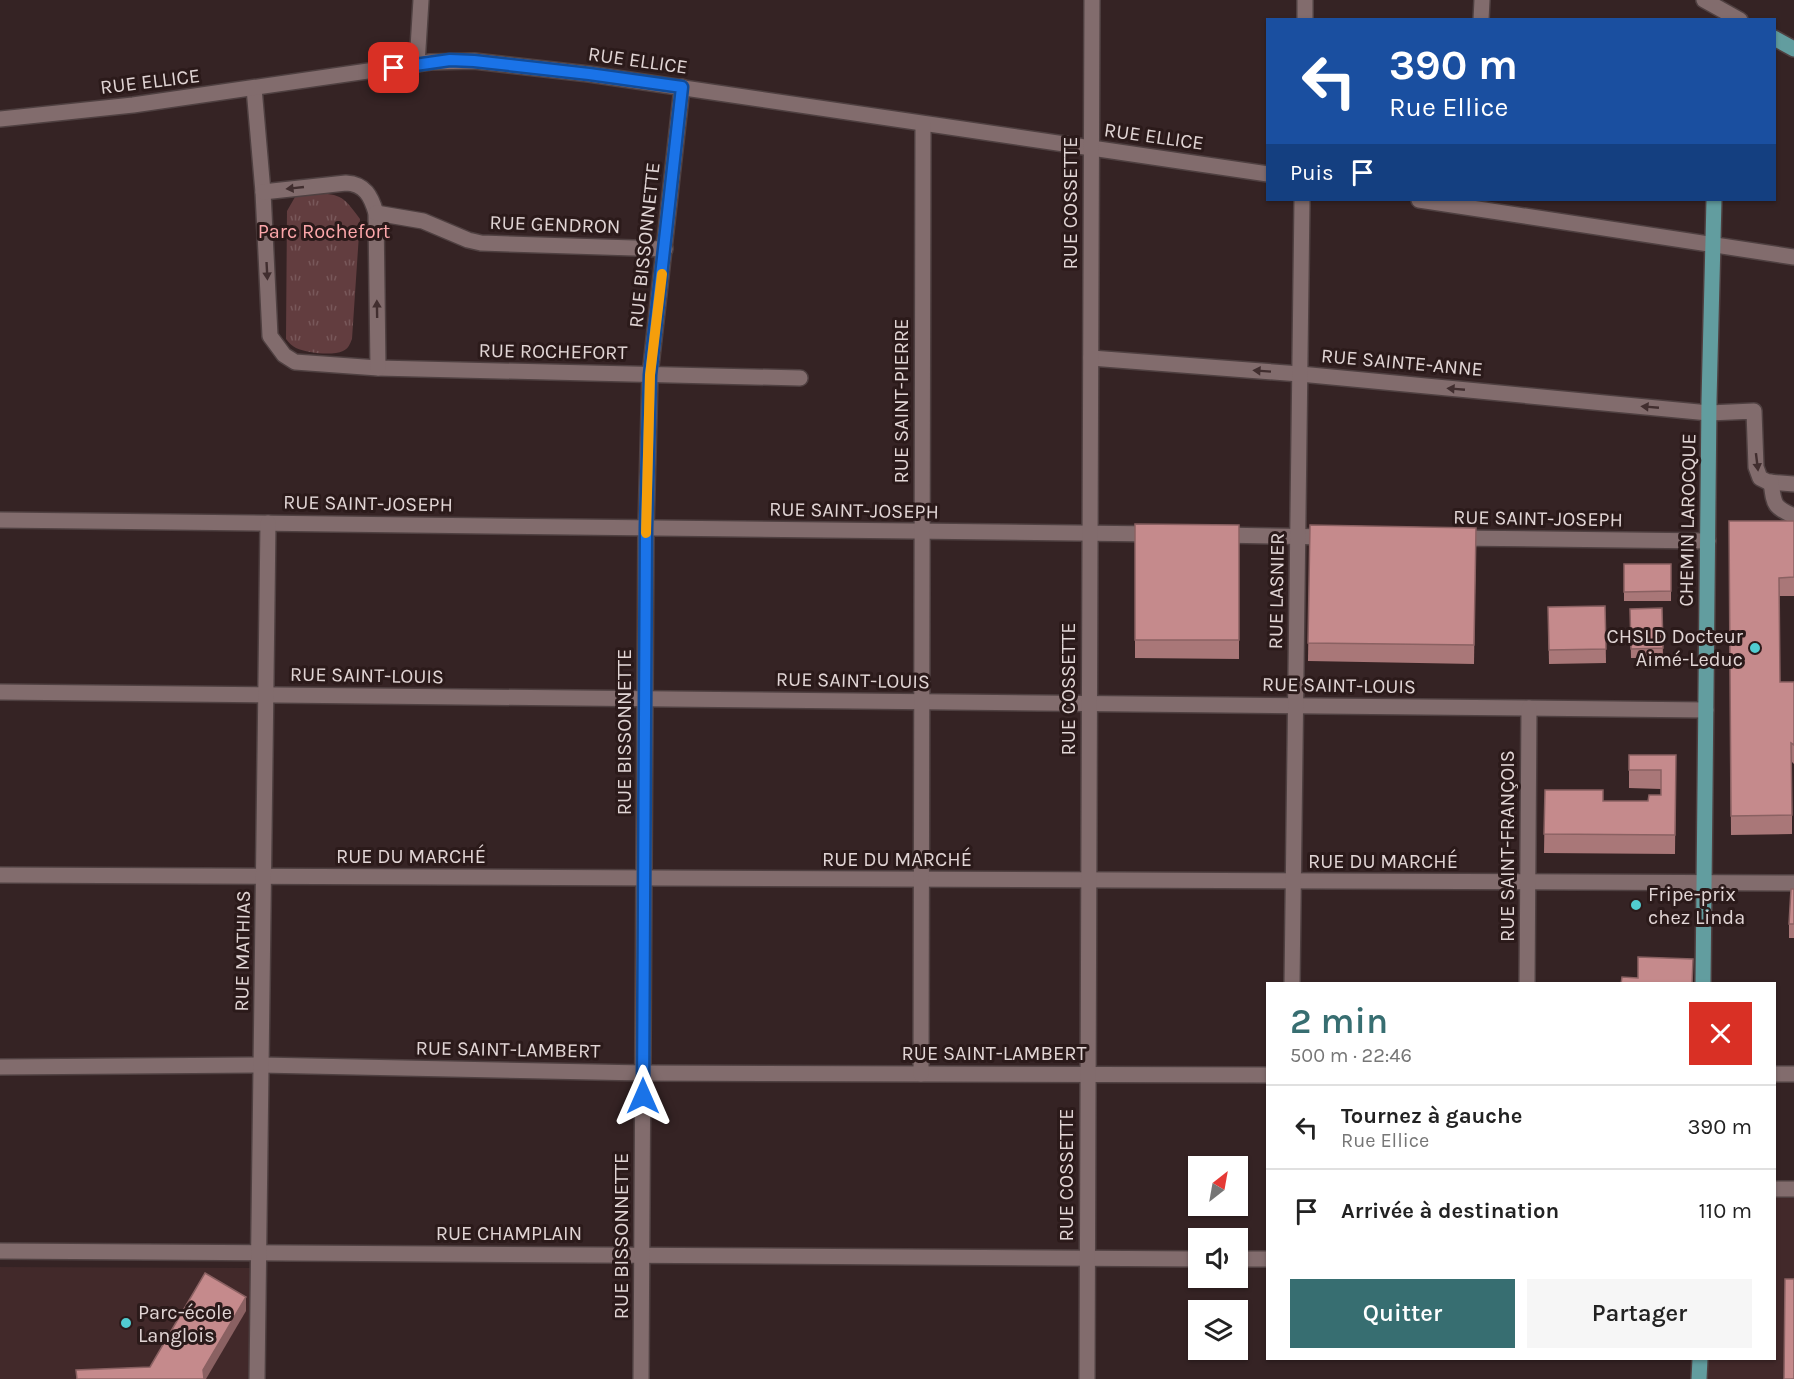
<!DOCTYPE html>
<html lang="fr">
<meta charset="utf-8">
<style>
body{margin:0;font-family:Karla,sans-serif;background:#f6f6f6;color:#222;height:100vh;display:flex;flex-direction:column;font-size:22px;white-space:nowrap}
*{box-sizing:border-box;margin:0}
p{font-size:20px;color:#767676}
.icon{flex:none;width:33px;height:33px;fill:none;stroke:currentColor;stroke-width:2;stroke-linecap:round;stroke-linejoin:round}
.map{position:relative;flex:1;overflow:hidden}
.details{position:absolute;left:1266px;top:982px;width:510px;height:378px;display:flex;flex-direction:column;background:#fff;border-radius:0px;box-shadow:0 2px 4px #0004}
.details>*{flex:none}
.top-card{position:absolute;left:1266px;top:18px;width:510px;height:183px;border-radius:0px;box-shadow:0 2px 4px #0004;background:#1a4fa0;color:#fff;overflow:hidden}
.needle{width:39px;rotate:31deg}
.fabs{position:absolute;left:1188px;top:1156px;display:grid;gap:12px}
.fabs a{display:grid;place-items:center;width:60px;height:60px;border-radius:0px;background:#fff;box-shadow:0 2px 4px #0004;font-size:30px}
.pin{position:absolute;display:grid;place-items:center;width:51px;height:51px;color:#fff;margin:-26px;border-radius:12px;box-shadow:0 3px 9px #0006}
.me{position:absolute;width:66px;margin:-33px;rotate:0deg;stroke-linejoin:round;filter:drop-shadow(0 0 4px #0008)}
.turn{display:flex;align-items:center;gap:21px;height:126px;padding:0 24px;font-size:27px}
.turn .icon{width:78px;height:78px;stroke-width:2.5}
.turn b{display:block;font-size:42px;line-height:51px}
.then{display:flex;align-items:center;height:57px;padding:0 24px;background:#0003;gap:12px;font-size:22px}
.round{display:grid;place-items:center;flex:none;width:63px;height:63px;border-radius:0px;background:#f6f6f6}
.overview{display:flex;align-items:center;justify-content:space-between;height:102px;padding:0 24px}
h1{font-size:36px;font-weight:600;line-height:45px;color:#376e71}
.primary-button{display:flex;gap:12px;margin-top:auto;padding:12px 24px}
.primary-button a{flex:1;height:69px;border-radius:0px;background:#376e71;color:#fff;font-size:24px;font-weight:600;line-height:69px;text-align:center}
.primary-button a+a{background:#f6f6f6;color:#222}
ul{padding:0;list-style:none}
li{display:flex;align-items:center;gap:18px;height:84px;padding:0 24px;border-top:2px solid #e0e0e0}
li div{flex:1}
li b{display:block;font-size:22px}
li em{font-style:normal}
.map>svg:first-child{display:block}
</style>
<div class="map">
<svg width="1794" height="1379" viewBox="0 0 1794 1379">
<defs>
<pattern id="grass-tufts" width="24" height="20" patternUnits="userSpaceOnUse" patternTransform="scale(1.5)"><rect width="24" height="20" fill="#623d3f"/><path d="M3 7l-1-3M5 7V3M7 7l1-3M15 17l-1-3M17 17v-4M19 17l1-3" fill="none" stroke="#78585a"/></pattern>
</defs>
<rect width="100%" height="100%" fill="#352324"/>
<g fill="#42292a">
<path d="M1775 1193H1794V1379H1702V1359H1774Z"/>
<path d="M0 1267 250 1268 253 1379H0Z"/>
</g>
<path fill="url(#grass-tufts)" d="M309 193C340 194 342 194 360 219L352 339C350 344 348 349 343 351 332 356 308 353 296 348 292 346 289 343 286 339L287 211 295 197Z"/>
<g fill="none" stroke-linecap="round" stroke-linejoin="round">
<g stroke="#4f4041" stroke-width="18">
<g id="minor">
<path d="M1704 0 1740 20"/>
<path d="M1305 20V0"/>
<path d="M1481 20 1482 0"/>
<path d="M417 64 421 0"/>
<path d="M254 88 263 192 270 336 284 355 295 362 378 368 800 378"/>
<path d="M0 119 133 105 430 62 474 61 589 74 1268 174"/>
<path d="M263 192 346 183C365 184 371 196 376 213L378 368"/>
<path d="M1419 200 1794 257"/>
<path d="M376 213 423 221 468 240 481 243 665 249"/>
<path d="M1091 358 1300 374 1709 413 1754 411 1756 467 1760 478 1768 482 1794 484"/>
<path d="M1771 482C1774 504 1773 507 1794 516"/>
<path d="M0 520 1155 534"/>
<path d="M1221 535 1329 537"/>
<path d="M1455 538 1708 541"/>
<path d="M0 692 1706 710"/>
<path d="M0 875 1794 883"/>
<path d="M1292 984 1302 200"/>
<path d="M1527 984 1529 708"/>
<path d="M0 1067 261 1065 643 1073 1268 1075"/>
<path d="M921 1074 923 124"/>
<path d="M1774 1074H1794"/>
<path d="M1774 1189H1794"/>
<path d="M0 1251 1198 1259"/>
<path d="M1238 1259H1268"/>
<path d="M257 1379 268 523"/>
<path d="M641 1379 646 528 650 375 682 87"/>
<path d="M1087 1379 1092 0"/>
</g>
</g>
<g stroke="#4f4041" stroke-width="18">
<g id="major">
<path d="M1774 38 1794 49"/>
<path d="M1703 984 1709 401 1714 200"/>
<path d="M1699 1379 1700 1359"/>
</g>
</g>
<use href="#minor" stroke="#826c6d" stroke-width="15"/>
<use href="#major" stroke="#629d9f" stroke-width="15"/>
</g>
<g fill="#a97778">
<path d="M1729 521H1794V596H1779L1780 682H1794V764L1792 762V834L1731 835Z"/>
<path d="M1135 524 1239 525V659L1135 658Z"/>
<path d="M1310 525 1476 528 1474 664 1308 661Z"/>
<rect x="1624" y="564" width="47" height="37"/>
<path d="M1605 606 1606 663 1549 664 1548 607Z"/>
<path d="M1662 608 1663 658H1631L1630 609Z"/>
<path d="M1629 755H1676L1675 854 1544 853 1545 790 1603 801H1648L1661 795V789L1629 788Z"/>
<path d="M1794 889V938H1789V924Z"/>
</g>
<path fill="#8a6162" d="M246 1297V1311L206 1379H203V1370Z"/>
<g fill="#c58a8c" stroke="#8a6162" stroke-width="1.5">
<path d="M1729 521H1794V577L1779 578 1780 682H1794V745L1791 743 1792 815 1731 816Z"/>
<path d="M1135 524 1239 525V640H1135Z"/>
<path d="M1310 525 1476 528 1474 645 1308 643Z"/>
<path d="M1624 564H1671V591L1624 592Z"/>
<path d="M1605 606 1606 649 1549 650 1548 607Z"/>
<path d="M1662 608 1663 648 1631 649 1630 609Z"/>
<path d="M1629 755H1676L1675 835 1544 834 1545 790H1603V801H1648L1649 795H1661V770H1629Z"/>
<path d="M1791 889H1794V924H1789Z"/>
<path d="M1638 957 1693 959 1692 984H1621L1622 977 1638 978Z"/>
<path d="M205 1273 246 1297 203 1370 204 1379H77L76 1370 150 1367Z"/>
<path d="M1785 1279H1794V1379H1784Z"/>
</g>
<defs><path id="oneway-solid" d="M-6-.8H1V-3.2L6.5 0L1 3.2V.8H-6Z" transform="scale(1.5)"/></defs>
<g fill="#412e2f">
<use href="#oneway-solid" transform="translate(295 188) rotate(174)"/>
<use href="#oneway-solid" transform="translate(267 271) rotate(87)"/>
<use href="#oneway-solid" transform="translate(377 309) rotate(-91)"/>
<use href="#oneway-solid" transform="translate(1262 371) rotate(-176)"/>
<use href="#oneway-solid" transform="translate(1456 389) rotate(-175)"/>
<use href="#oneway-solid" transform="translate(1650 407) rotate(-175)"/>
<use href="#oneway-solid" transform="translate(1757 462) rotate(83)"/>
</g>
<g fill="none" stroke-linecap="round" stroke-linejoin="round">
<g stroke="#114b97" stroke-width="15">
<path id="route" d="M394 68 450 60 474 61 589 74 682 87 650 375 646 528 643 1096"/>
</g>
<use href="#route" stroke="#1a73e8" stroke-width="10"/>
<path stroke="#f59e0b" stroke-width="10" d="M646 533 650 375 662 274"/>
</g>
<g fill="#51ccd1" stroke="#2b1a1a" stroke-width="2">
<circle cx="1755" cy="648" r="6"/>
<circle cx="1636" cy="905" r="6"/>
<circle cx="126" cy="1323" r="6"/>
</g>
<g text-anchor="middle" stroke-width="6" stroke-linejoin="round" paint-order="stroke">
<g font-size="20" fill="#e1d5d5" stroke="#2b1a1a">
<text transform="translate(638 60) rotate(8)" y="7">RUE ELLICE</text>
<text transform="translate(150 81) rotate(-7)" y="7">RUE ELLICE</text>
<text transform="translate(1154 136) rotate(8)" y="7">RUE ELLICE</text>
<text transform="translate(1070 203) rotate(-90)" y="7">RUE COSSETTE</text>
<text transform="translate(555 224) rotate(2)" y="7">RUE GENDRON</text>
<text transform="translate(644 245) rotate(-84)" y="7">RUE BISSONNETTE</text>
<text transform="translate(553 351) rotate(1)" y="7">RUE ROCHEFORT</text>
<text transform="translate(1402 362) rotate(5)" y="7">RUE SAINTE-ANNE</text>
<text transform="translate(901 401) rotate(-90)" y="7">RUE SAINT-PIERRE</text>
<text transform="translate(368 503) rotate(1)" y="7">RUE SAINT-JOSEPH</text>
<text transform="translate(854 510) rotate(1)" y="7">RUE SAINT-JOSEPH</text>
<text transform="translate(1538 518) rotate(1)" y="7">RUE SAINT-JOSEPH</text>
<text transform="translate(1687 520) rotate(-89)" y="7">CHEMIN LAROCQUE</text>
<text transform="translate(1276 591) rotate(-89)" y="7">RUE LASNIER</text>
<text transform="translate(367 675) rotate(1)" y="7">RUE SAINT-LOUIS</text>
<text transform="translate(853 680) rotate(1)" y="7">RUE SAINT-LOUIS</text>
<text transform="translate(1339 685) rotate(1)" y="7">RUE SAINT-LOUIS</text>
<text transform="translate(1068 689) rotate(-90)" y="7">RUE COSSETTE</text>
<text transform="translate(624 732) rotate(-90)" y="7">RUE BISSONNETTE</text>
<text transform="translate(1507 846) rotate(-90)" y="7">RUE SAINT-FRANÇOIS</text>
<text x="411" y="863">RUE DU MARCHÉ</text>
<text x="897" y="866">RUE DU MARCHÉ</text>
<text x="1383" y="868">RUE DU MARCHÉ</text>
<text transform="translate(242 951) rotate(-89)" y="7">RUE MATHIAS</text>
<text transform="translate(508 1049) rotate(1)" y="7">RUE SAINT-LAMBERT</text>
<text x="994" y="1060">RUE SAINT-LAMBERT</text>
<text transform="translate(1066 1175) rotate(-90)" y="7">RUE COSSETTE</text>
<text x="509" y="1240">RUE CHAMPLAIN</text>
<text transform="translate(621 1236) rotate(-90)" y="7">RUE BISSONNETTE</text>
</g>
<g font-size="20" fill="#fda7ab" stroke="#2b1a1a">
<text x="324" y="238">Parc Rochefort</text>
</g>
<g font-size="20" fill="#e1d5d5" stroke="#2b1a1a" text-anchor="start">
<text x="1743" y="643" text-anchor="end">CHSLD Docteur<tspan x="1743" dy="23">Aimé-Leduc</tspan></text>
<text x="1648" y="901">Fripe-prix<tspan x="1648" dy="23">chez Linda</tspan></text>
<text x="138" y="1319">Parc-école<tspan x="138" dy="23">Langlois</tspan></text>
</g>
</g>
</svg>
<div class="fabs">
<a><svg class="needle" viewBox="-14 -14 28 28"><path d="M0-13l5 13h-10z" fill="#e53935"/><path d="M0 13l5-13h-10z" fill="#767676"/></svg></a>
<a><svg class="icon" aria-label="sound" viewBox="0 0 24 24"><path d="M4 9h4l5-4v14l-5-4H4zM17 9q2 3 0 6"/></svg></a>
<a><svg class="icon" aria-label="layers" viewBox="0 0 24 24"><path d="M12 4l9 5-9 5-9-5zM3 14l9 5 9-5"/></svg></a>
</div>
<div class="pin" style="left:394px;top:68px;background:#d93025"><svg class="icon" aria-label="arrive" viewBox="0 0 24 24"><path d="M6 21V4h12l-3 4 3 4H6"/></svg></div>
<svg class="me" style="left:643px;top:1096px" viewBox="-20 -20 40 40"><path d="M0-17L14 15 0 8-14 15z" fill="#1a73e8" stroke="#fff" stroke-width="4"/></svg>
<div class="top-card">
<div class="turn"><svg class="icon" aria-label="left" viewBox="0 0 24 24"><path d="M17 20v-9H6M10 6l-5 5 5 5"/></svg><div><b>390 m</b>Rue Ellice</div></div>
<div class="then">Puis<svg class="icon" aria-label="arrive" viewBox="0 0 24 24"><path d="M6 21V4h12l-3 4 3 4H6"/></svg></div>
</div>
<section class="details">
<div class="overview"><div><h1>2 min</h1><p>500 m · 22:46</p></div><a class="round" style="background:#d93025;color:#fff"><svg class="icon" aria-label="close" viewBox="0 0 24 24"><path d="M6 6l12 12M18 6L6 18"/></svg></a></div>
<ul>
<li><svg class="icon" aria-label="left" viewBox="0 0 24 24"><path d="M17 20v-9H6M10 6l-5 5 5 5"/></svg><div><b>Tournez à gauche</b><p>Rue Ellice</p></div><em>390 m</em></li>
<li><svg class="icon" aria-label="arrive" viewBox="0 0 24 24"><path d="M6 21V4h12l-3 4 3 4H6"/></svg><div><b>Arrivée à destination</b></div><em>110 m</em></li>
</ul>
<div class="primary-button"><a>Quitter</a><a>Partager</a></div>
</section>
</div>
